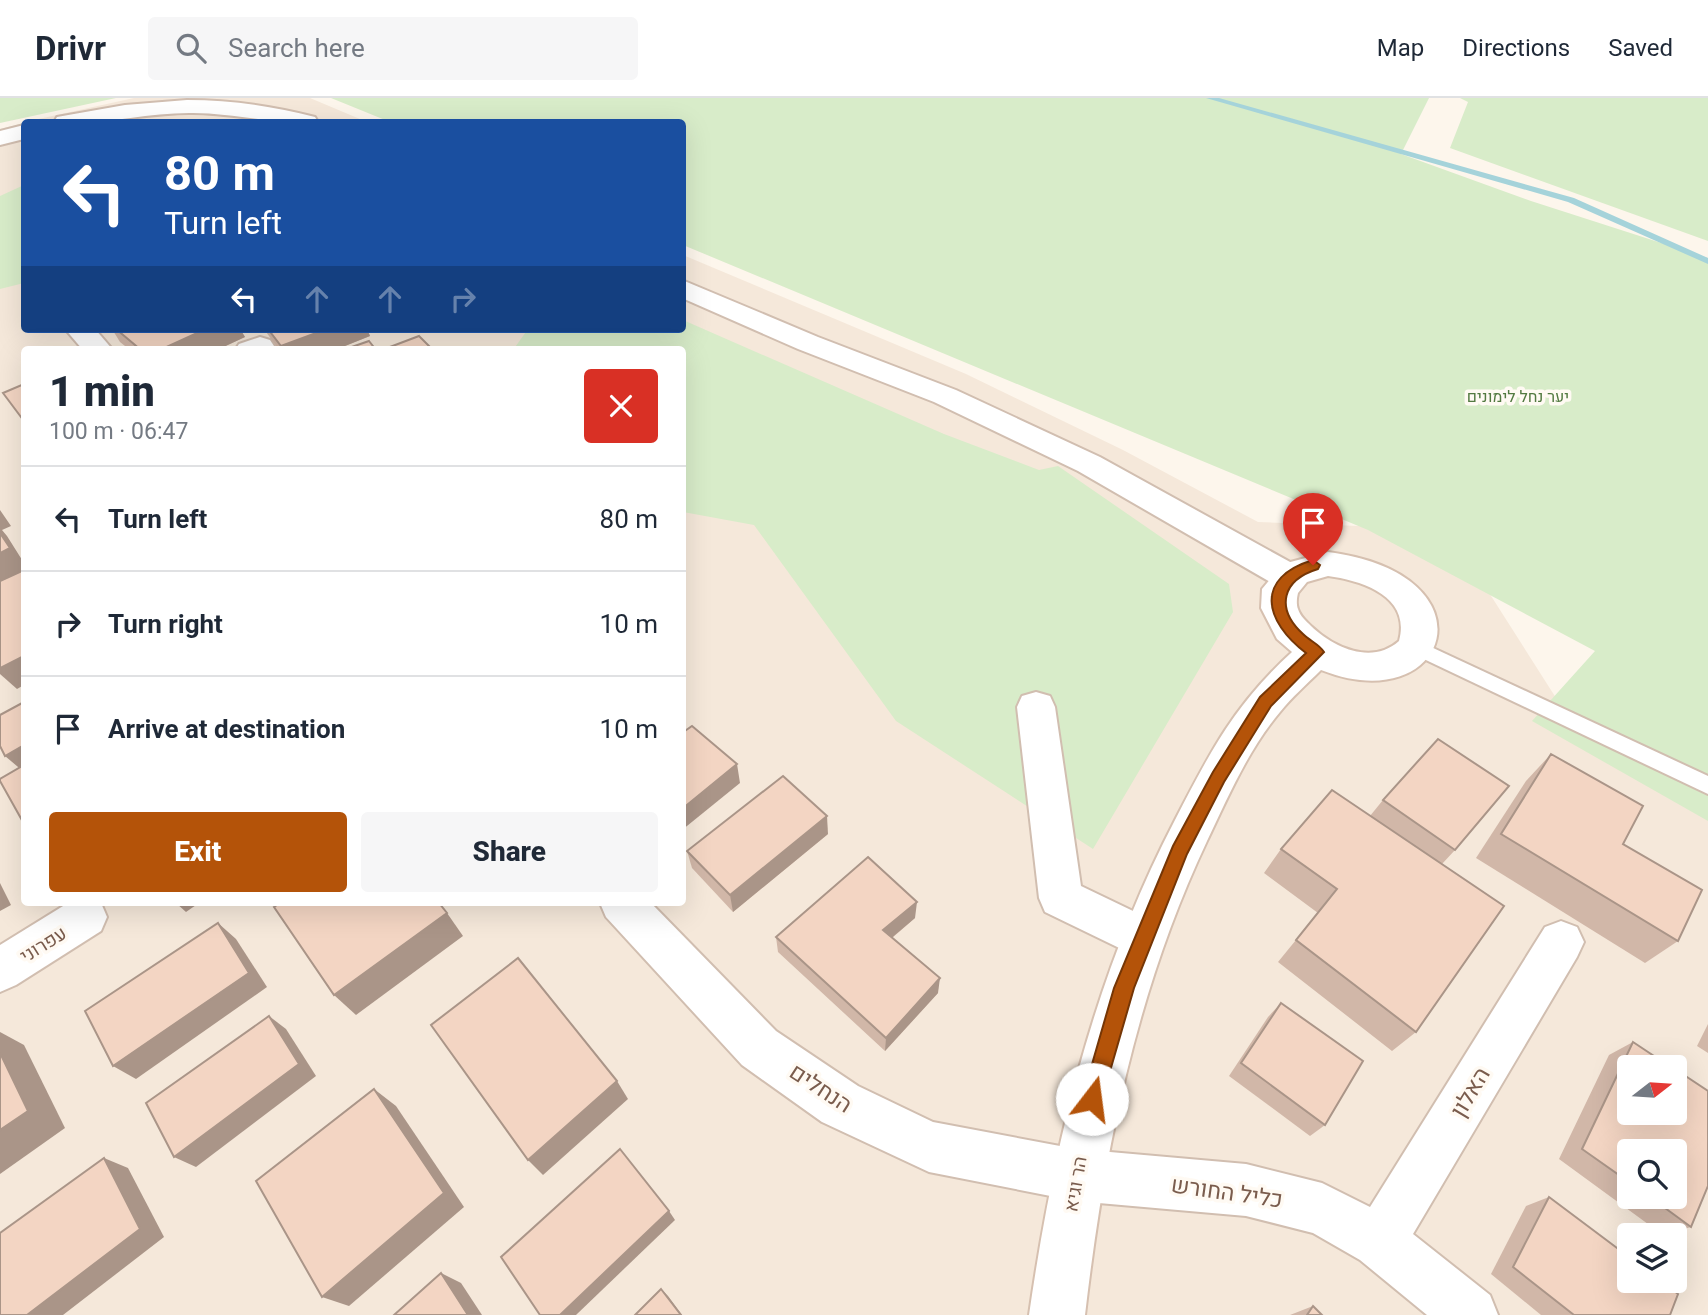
<!DOCTYPE html>
<meta charset="utf-8">
<style>
body{margin:0;font-family:Roboto,Heebo,sans-serif;background:#f6f6f7;color:#1f2937;height:100vh;display:flex;flex-direction:column;font-size:26px;white-space:nowrap}
*{box-sizing:border-box;margin:0}
p{font-size:23px;color:#747a83}
.icon{flex:none;width:38px;height:38px;fill:none;stroke:currentColor;stroke-width:2;stroke-linecap:round;stroke-linejoin:round}
.map{position:relative;flex:1;overflow:hidden}
.sheet{position:absolute;left:21px;top:248px;width:665px;height:560px;display:flex;flex-direction:column;background:#fff;border-radius:7px;box-shadow:0 7px 28px #0002}
.sheet>*{flex:none}
.banner{position:absolute;left:21px;top:21px;width:665px;height:214px;border-radius:7px;box-shadow:0 7px 28px #0002;background:#1a4fa0;color:#fff;overflow:hidden}
.needle{width:46px;rotate:73deg}
.buttons{position:absolute;left:1617px;top:957px;display:grid;gap:14px}
.buttons a{display:grid;place-items:center;width:70px;height:70px;border-radius:7px;background:#fff;box-shadow:0 7px 28px #0002;font-size:35px}
.pin{position:absolute;display:grid;place-items:center;width:60px;height:60px;color:#fff;margin:-72px -30px;border-radius:50% 50% 50% 0;rotate:-45deg;box-shadow:0 0 7px #0007}
.pin .icon{rotate:45deg}
.me{position:absolute;width:77px;margin:-38px;rotate:15deg;stroke-linejoin:round;filter:drop-shadow(0 0 5px #0008)}
.turn{display:flex;align-items:center;gap:24px;height:147px;padding:0 28px;font-size:32px}
.turn .icon{width:91px;height:91px;stroke-width:2.5}
.turn b{display:block;font-size:49px;line-height:60px}
.lanes{display:flex;align-items:center;height:66px;padding:0 28px;background:#0003;justify-content:center;gap:35px;direction:ltr}
.lanes .off{opacity:.35}
.round{display:grid;place-items:center;flex:none;width:74px;height:74px;border-radius:7px;background:#f6f6f7}
.summary{display:flex;align-items:center;justify-content:space-between;height:119px;padding:0 28px}
h1{font-size:42px;font-weight:800;line-height:52px}
.cta{display:flex;gap:14px;margin-top:auto;padding:14px 28px}
.cta a{flex:1;height:80px;border-radius:7px;background:#b45309;color:#fff;font-size:28px;font-weight:800;line-height:80px;text-align:center}
.cta a+a{background:#f6f6f7;color:#1f2937}
ul{padding:0;list-style:none}
li{display:flex;align-items:center;gap:21px;height:105px;padding:0 28px;border-top:2px solid #e0e1e3}
li div{flex:1}
li b{display:block;font-size:26px}
li em{font-style:normal}
header{display:flex;align-items:center;gap:42px;box-sizing:border-box;height:98px;padding:0 35px;background:#fff;border-bottom:2px solid #e0e1e3}
header strong{font-size:33px}
nav{display:flex;gap:38px;margin-inline-start:auto;font-size:24px}
.search{width:490px;height:63px;background:#f6f6f7;display:flex;align-items:center;gap:18px;box-sizing:border-box;padding:0 24px;border-radius:7px;color:#747a83;font-size:26px}
.map>svg:first-child{display:block}
</style>
<header>
<strong>Drivr</strong>
<div class="search"><svg class="icon" aria-label="search" viewBox="0 0 24 24"><circle cx="10" cy="10" r="6"/><path d="M15 15l6 6"/></svg>Search here</div>
<nav><a>Map</a><a>Directions</a><a>Saved</a></nav>
</header>
<div class="map">
<svg width="1708" height="1217" viewBox="0 0 1708 1217">
<rect width="100%" height="100%" fill="#fdf6ec"/>
<g fill="#f5e8da" fill-rule="evenodd">
<path d="M134 0H310L367 24H25Z"/>
<path d="M24 25V231H682L683 157 966 276 1123 352 1258 424 1384 429 1479 479 1572 625 1708 698V1217H0V31ZM24 252H682V805H24ZM1629 970H1675V1015H1629ZM1629 1054H1675V1099H1629ZM1629 1138H1675V1183H1629Z"/>
</g>
<g fill="#d8ecc9">
<path d="M0 0H116L0 25Z"/>
<path d="M331 0H1429L1401 56 1531 103 1708 160V723L1532 623 1595 553 1368 432 683 147 682 24H390Z"/>
<path d="M1460 0H1708V143L1450 50 1468 4Z"/>
<path d="M24 87V185L0 191V98Z"/>
<path d="M683 222 944 336 1039 372 1058 368 1229 486 1233 514 1093 751 896 623 754 427 683 414 682 252H513L528 231H682Z"/>
</g>
<g fill="none" stroke-linecap="round" stroke-linejoin="round">
<path fill="#a5d3da" fill-rule="evenodd" d="M1206 0H1219L1574 100 1708 160V166L1568 104Z"/>
<g stroke="#d1beb0" stroke-width="4">
<path id="lane" d="M1416 542 1708 678V696L1409 554 1407 549 1409 544Z"/>
</g>
<g stroke="#d1beb0" stroke-width="4">
<g id="street">
<path d="M187 2C231 2 272 8 315 19L318 24C278 28 232 14 189 15 144 15 99 28 54 24L57 19 125 7Z"/>
<path d="M24 27V41L0 47V33Z"/>
<path d="M682 182 818 239 956 292 1100 359 1301 470 1306 479 1301 488 1289 492 1277 488 1078 373 934 304 798 251 682 200Z"/>
<path d="M65 231H95L113 252H83Z"/>
<path d="M260 239 270 242 274 248 271 252H235L239 246Z"/>
<path d="M1036 594 1050 598 1055 609 1081 788 1158 825 1165 840 1158 855 1142 861 1045 814 1039 800 1017 609 1022 598Z"/>
<path d="M68 805H101L107 819 101 833 16 887 0 894V847Z"/>
<path d="M600 805H651L776 933 858 988 933 1024 1076 1051 1246 1066 1322 1085 1370 1109 1545 829 1561 823 1577 829 1584 844 1577 859 1413 1136 1490 1197 1498 1217H1427L1360 1162 1313 1135 1246 1118 1076 1103 929 1074 822 1024 742 967 606 819Z"/>
</g>
</g>
<g stroke="#d6c0b0" stroke-width="4">
<path id="secondary" d="M1328 454C1498 476 1450 623 1321 572 1307 586 1292 599 1280 614 1248 652 1228 699 1207 743 1136 893 1104 1053 1085 1217H1029C1054 1044 1094 878 1175 722 1210 654 1234 607 1292 554L1277 541 1261 510 1262 491 1283 466ZM1328 478C1364 483 1411 499 1399 543 1372 567 1334 550 1311 528 1306 523 1300 518 1298 511 1296 506 1297 499 1298 495L1307 484Z"/>
</g>
<use href="#lane" fill="#fff" fill-rule="evenodd"/>
<use href="#street" fill="#fff" fill-rule="evenodd"/>
<use href="#secondary" fill="#fff" fill-rule="evenodd"/>
</g>
<g fill="#d1b7a8" fill-rule="evenodd">
<path d="M112 231H240L245 239 217 252H130L120 244Z"/>
<path d="M264 231H367L370 238 335 252H279Z"/>
<path d="M1551 656 1678 843 1645 865 1476 760 1526 683Z"/>
<path d="M1383 702 1455 752 1442 766 1416 934 1392 953 1278 864 1318 815 1264 775 1281 751 1370 718Z"/>
<path d="M828 736 733 814 692 770 687 753Z"/>
<path d="M915 820 892 840 938 895 885 953 778 854 776 839Z"/>
<path d="M1281 905 1325 1027 1310 1038 1229 978 1268 919Z"/>
<path d="M1708 926V955L1697 948Z"/>
<path d="M1633 944 1691 1129 1663 1137 1559 1061 1609 957ZM1629 1054 1675 1099H1629Z"/>
<path d="M1549 1099 1670 1217H1541L1491 1176 1526 1108Z"/>
<path d="M1313 1208 1322 1217H1290Z"/>
</g>
<g fill="#aa9588">
<path d="M206 231H240L245 239 217 252H160Z"/>
<path d="M327 231H367L370 238 335 252H283L281 248Z"/>
<path d="M0 412 11 428 2 432 7 438 24 465V472L0 484Z"/>
<path d="M24 558V587L17 591 0 576V570Z"/>
<path d="M24 647V674L5 658Z"/>
<path d="M737 666 740 685 682 732V711Z"/>
<path d="M827 718 828 736 733 814 730 797Z"/>
<path d="M0 785 11 807 0 813Z"/>
<path d="M917 804 915 820 882 848 883 832Z"/>
<path d="M176 805H199L186 814Z"/>
<path d="M447 815 463 838 356 917 334 897Z"/>
<path d="M218 825 236 841 267 889 136 981 113 968Z"/>
<path d="M940 880 938 895 885 953 886 940Z"/>
<path d="M269 918 286 931 316 978 196 1069 174 1059Z"/>
<path d="M0 934 24 947 65 1030 0 1076Z"/>
<path d="M617 983 628 1001 543 1077 528 1062Z"/>
<path d="M374 991 396 1008 464 1109 349 1208 322 1199Z"/>
<path d="M104 1060 128 1070 164 1139 63 1217H27Z"/>
<path d="M669 1113 675 1122 576 1217H560Z"/>
<path d="M441 1175 461 1185 482 1217H468Z"/>
<path d="M661 1191 668 1198 682 1217H681Z"/>
</g>
<g fill="#f3d5c3" stroke="#aa9588" stroke-width="2">
<path d="M116 231H206L160 252H141Z"/>
<path d="M268 231H327L281 248Z"/>
<path d="M419 238 433 252H382Z"/>
<path d="M369 243 376 252H343Z"/>
<path d="M24 286V323L3 295Z"/>
<path d="M0 435 10 450 0 455Z"/>
<path d="M24 472V558L0 570V483Z"/>
<path d="M24 604V647L5 658 0 648V617Z"/>
<path d="M692 628 737 666 682 711V635Z"/>
<path d="M1438 641 1509 688 1455 752 1383 702Z"/>
<path d="M1551 656 1643 708 1623 746 1702 792 1678 843 1501 736Z"/>
<path d="M24 667V723L23 724 0 683V681Z"/>
<path d="M783 678 827 718 730 797 687 753Z"/>
<path d="M1332 692 1504 808 1416 934 1296 842 1337 791 1281 751Z"/>
<path d="M868 759 917 804 883 832 940 880 886 940 776 839Z"/>
<path d="M280 805H439L447 815 334 897 274 809Z"/>
<path d="M218 825 249 875 113 968 85 913Z"/>
<path d="M518 860 617 983 528 1062 431 927Z"/>
<path d="M1281 905 1363 963 1325 1027 1241 965Z"/>
<path d="M269 918 299 966 174 1059 146 1005Z"/>
<path d="M1633 944 1672 970H1629V1015H1675V971L1708 993V1088L1691 1129 1650 1099H1675V1054H1629V1084L1582 1051Z"/>
<path d="M0 955 28 1013 0 1032Z"/>
<path d="M374 991 444 1095 322 1199 256 1083Z"/>
<path d="M620 1051 669 1113 560 1217H540L501 1159Z"/>
<path d="M104 1060 140 1131 27 1217H0V1135Z"/>
<path d="M1549 1099 1629 1159V1183H1661L1678 1196 1670 1217H1574L1513 1169Z"/>
<path d="M441 1175 468 1217H394Z"/>
<path d="M661 1191 681 1217H635Z"/>
<path d="M1313 1208 1322 1217H1307Z"/>
</g>
<path fill="#b45309" stroke="#753606" stroke-width="2" d="M1313 462 1320 467 1318 471C1282 482 1275 510 1303 536 1310 543 1319 546 1324 554L1271 608 1224 684 1187 756 1134 890 1102 1001 1099 1008 1092 1011 1085 1008 1082 1001 1114 890 1173 748 1213 674 1260 599 1306 555C1264 523 1254 480 1313 462Z"/>
<g text-anchor="middle" stroke-width="7" stroke-linejoin="round" paint-order="stroke">
<g font-size="16" fill="#537a41" stroke="#fffaf3">
<text x="1518" y="304">יער נחל לימונים</text>
</g>
<g font-size="19" fill="#7a5c4d" stroke="#fffaf3">
<text transform="translate(43 846) rotate(-32)" y="7">עפרוני</text>
<text transform="translate(1075 1086) rotate(-80)" y="7">הר וגיא</text>
</g>
<g font-size="23" fill="#7a5c4d" stroke="#fffaf3">
<text transform="translate(821 990) rotate(33)" y="8">הנחלים</text>
<text transform="translate(1470 994) rotate(-59)" y="8">האלון</text>
<text transform="translate(1227 1094) rotate(8)" y="8">כליל החורש</text>
</g>
</g>
</svg>
<div class="buttons">
<a><svg class="needle" viewBox="-14 -14 28 28"><path d="M0-13l5 13h-10z" fill="#e53935"/><path d="M0 13l5-13h-10z" fill="#747a83"/></svg></a>
<a><svg class="icon" aria-label="search" viewBox="0 0 24 24"><circle cx="10" cy="10" r="6"/><path d="M15 15l6 6"/></svg></a>
<a><svg class="icon" aria-label="layers" viewBox="0 0 24 24"><path d="M12 4l9 5-9 5-9-5zM3 14l9 5 9-5"/></svg></a>
</div>
<div class="pin" style="left:1313px;top:467px;background:#d93025"><svg class="icon" aria-label="arrive" viewBox="0 0 24 24"><path d="M6 21V4h12l-3 4 3 4H6"/></svg></div>
<svg class="me" style="left:1092px;top:1001px" viewBox="-20 -20 40 40"><circle r="19" fill="#fff"/><path d="M0-13L10 11 0 6-10 11z" fill="#b45309"/></svg>
<div class="banner">
<div class="turn"><svg class="icon" aria-label="left" viewBox="0 0 24 24"><path d="M17 20v-9H6M10 6l-5 5 5 5"/></svg><div><b>80 m</b>Turn left</div></div>
<div class="lanes"><svg class="icon" aria-label="left" viewBox="0 0 24 24"><path d="M17 20v-9H6M10 6l-5 5 5 5"/></svg><svg class="icon off" aria-label="ahead" viewBox="0 0 24 24"><path d="M12 20V5M6 11l6-6 6 6"/></svg><svg class="icon off" aria-label="ahead" viewBox="0 0 24 24"><path d="M12 20V5M6 11l6-6 6 6"/></svg><svg class="icon off" aria-label="right" viewBox="0 0 24 24"><path d="M7 20v-9h11M14 6l5 5-5 5"/></svg></div>
</div>
<section class="sheet">
<div class="summary"><div><h1>1 min</h1><p>100 m · 06:47</p></div><a class="round" style="background:#d93025;color:#fff"><svg class="icon" aria-label="close" viewBox="0 0 24 24"><path d="M6 6l12 12M18 6L6 18"/></svg></a></div>
<ul>
<li><svg class="icon" aria-label="left" viewBox="0 0 24 24"><path d="M17 20v-9H6M10 6l-5 5 5 5"/></svg><div><b>Turn left</b></div><em>80 m</em></li>
<li><svg class="icon" aria-label="right" viewBox="0 0 24 24"><path d="M7 20v-9h11M14 6l5 5-5 5"/></svg><div><b>Turn right</b></div><em>10 m</em></li>
<li><svg class="icon" aria-label="arrive" viewBox="0 0 24 24"><path d="M6 21V4h12l-3 4 3 4H6"/></svg><div><b>Arrive at destination</b></div><em>10 m</em></li>
</ul>
<div class="cta"><a>Exit</a><a>Share</a></div>
</section>
</div>
